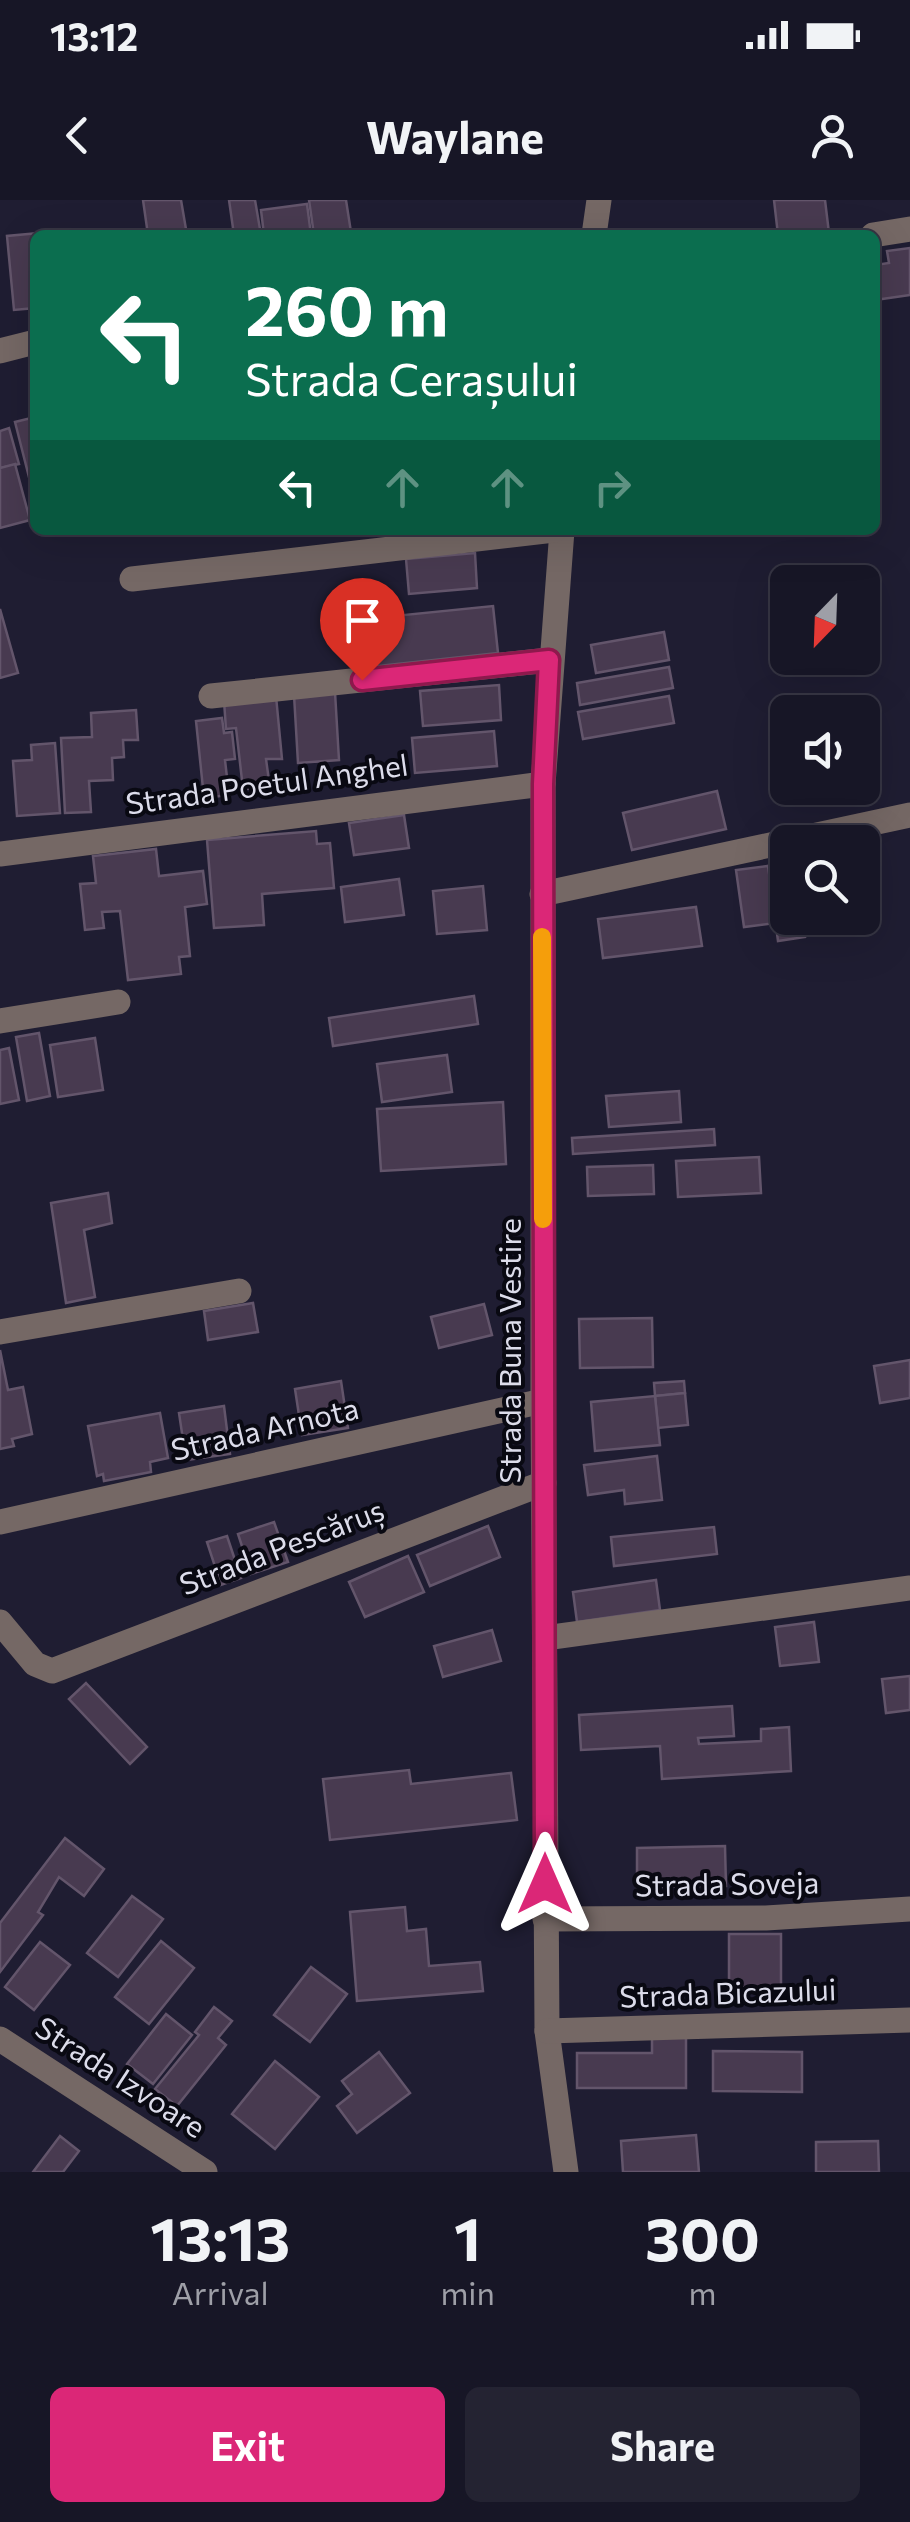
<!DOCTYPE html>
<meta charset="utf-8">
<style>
body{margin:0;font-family:Commissioner,sans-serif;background:#242332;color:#f1f3f6;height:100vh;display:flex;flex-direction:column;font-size:38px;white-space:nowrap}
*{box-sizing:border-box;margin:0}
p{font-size:32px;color:#9e9fa7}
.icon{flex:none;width:55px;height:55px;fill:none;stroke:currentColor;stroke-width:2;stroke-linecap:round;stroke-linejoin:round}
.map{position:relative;height:1972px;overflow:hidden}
.sheet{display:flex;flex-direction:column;background:#171626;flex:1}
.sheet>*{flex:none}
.banner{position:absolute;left:30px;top:30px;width:850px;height:305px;border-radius:15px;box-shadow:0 10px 40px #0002,0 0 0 2px #363543;background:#0b6e4f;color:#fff;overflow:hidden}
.needle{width:65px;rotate:203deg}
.controls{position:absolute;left:770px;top:365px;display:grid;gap:20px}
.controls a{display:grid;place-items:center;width:110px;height:110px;border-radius:15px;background:#171626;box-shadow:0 10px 40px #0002,0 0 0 2px #363543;font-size:50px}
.pin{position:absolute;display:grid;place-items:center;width:85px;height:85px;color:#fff;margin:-102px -42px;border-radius:50% 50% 50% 0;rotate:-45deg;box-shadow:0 0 10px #0007}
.pin .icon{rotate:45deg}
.me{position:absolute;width:110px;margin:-55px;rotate:0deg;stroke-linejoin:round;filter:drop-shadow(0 0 8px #0008)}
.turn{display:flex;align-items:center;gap:35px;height:210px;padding:0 50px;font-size:45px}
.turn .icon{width:130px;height:130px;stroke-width:2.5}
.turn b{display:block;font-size:70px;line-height:85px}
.lanes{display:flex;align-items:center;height:95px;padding:0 50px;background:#0003;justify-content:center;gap:50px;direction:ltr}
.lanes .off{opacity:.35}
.eta{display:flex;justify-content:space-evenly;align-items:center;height:170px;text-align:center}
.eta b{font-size:60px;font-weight:700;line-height:70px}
.action{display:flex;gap:20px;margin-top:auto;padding:20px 50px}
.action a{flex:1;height:115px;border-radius:15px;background:#db2777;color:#fff;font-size:40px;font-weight:700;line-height:115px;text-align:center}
.action a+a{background:#242332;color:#f1f3f6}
.status{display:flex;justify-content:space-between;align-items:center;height:70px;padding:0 50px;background:#171626;direction:ltr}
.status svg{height:28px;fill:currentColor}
header{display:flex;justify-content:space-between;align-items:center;height:130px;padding:0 50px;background:#171626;font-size:45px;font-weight:700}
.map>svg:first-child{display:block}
</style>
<div class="status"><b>13:12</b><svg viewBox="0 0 49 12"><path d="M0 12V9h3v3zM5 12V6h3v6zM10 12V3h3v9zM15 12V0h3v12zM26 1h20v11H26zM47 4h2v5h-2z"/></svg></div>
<header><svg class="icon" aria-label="back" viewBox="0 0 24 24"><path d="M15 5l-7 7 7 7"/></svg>Waylane<svg class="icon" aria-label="person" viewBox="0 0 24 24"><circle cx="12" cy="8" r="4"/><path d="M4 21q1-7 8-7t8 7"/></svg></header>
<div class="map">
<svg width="910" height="1972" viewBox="0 0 910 1972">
<rect width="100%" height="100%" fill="#1f1d32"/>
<g fill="#483a50" stroke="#63556b" stroke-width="2.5">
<path d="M143 0H181L187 35H148Z"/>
<path d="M229 0H255L261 35H234Z"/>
<path d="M309 0H346L351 32 314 35Z"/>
<path d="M774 0H825L829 33 778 35Z"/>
<path d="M307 4 311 35H264L261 10Z"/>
<path d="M39 33 35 35V108L14 110 7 36Z"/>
<path d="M910 48V95L875 100V65L889 63 887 51Z"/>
<path d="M35 217V293H33L15 222Z"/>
<path d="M9 228 19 264 0 268V231Z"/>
<path d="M15 264 30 320 0 328V268Z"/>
<path d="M475 353 477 388 409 394 406 359Z"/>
<path d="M493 406 498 453 360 468 354 420Z"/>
<path d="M0 409 18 473 0 478Z"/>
<path d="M664 432 669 460 596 473 591 445Z"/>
<path d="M669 467 673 488 580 505 577 483Z"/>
<path d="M499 485 501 520 423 526 420 491Z"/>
<path d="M335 492 339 560 298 563 294 495Z"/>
<path d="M276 496 282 559H266L270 588 243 589 236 528 226 529 224 501Z"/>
<path d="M669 496 674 523 583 539 578 512Z"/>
<path d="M136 510 138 540H123L124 557 112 558 113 580 89 581 91 612 65 613 61 538 92 537 91 513Z"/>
<path d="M222 518 224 533 232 532 235 559 225 560 229 595 204 598 196 521Z"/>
<path d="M494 531 497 566 415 573 412 538Z"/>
<path d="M55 543 60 613 17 616 13 561 32 560 31 545Z"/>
<path d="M717 591 726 629 632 650 623 613Z"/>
<path d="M404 615 409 648 354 655 349 623Z"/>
<path d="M316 631 317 644 330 643 334 688 262 694 264 725 214 728 207 640Z"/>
<path d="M156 649 159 676 203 671 207 704 185 707 190 756 179 757 181 774 128 780 120 711 102 712 104 728 85 730 80 684 96 683 93 656Z"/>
<path d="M788 663V718H803L805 737 778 741 768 666Z"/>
<path d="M768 666 776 723 744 727 736 670Z"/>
<path d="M399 679 404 715 345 722 341 687Z"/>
<path d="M483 686 487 730 437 734 433 691Z"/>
<path d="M696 707 702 746 603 758 598 719Z"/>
<path d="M474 796 478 824 333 846 329 818Z"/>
<path d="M39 833 50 896 27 901 16 837Z"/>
<path d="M95 838 103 890 58 897 50 845Z"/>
<path d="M9 848 19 900 0 904V850Z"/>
<path d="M447 855 452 892 382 902 377 864Z"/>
<path d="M679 891 681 922 609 927 606 896Z"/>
<path d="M503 902 506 964 381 971 377 909Z"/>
<path d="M714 929 715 945 573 954 572 938Z"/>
<path d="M759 957 761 993 678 997 676 961Z"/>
<path d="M653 965 654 994 588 996 587 967Z"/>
<path d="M108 993 112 1023 84 1030 95 1097 66 1103 51 1003Z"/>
<path d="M253 1103 258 1132 208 1140 204 1111Z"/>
<path d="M484 1104 492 1135 439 1148 431 1117Z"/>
<path d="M652 1118 653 1167 580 1168 579 1119Z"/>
<path d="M0 1150 8 1190 23 1187 32 1234 12 1239 14 1246 0 1249Z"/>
<path d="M910 1160V1198L880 1203 874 1166Z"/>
<path d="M341 1181 348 1228 302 1235 295 1189Z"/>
<path d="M684 1181 685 1193 655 1196 654 1183Z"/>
<path d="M685 1193 688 1225 658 1228 655 1196Z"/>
<path d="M655 1196 660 1245 595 1251 591 1202Z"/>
<path d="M224 1206 230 1254 186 1260 179 1213Z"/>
<path d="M160 1213 168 1258 150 1262 151 1272 104 1281 103 1274 97 1276 88 1226Z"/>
<path d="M657 1256 662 1300 625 1304 624 1290 588 1295 584 1265Z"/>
<path d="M274 1322 288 1362 251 1374 238 1334Z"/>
<path d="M488 1326 500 1357 430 1386 417 1355Z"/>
<path d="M714 1327 717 1354 614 1366 611 1337Z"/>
<path d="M227 1336 241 1378 221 1385 207 1342Z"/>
<path d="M408 1356 424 1392 365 1417 349 1382Z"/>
<path d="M656 1380 660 1410 577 1422 573 1392Z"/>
<path d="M814 1422 819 1462 780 1466 775 1427Z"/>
<path d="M492 1430 501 1461 443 1477 434 1446Z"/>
<path d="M910 1476V1510L886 1513 882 1479Z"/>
<path d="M86 1483 147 1547 130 1564 69 1499Z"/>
<path d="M732 1506 734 1536 698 1538 699 1544 761 1541V1529L789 1527 791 1571 662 1579 660 1546 581 1550 579 1515Z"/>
<path d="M409 1570 411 1584 511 1573 517 1620 330 1640 323 1579Z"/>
<path d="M65 1638 104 1669 84 1696 59 1677 38 1712 43 1715 0 1772V1723Z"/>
<path d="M725 1646 726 1686 637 1687V1648Z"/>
<path d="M132 1696 163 1719 118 1777 87 1753Z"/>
<path d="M405 1707 407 1731 426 1729 429 1766 480 1762 483 1791 357 1801 350 1712Z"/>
<path d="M729 1734H781V1788L729 1787Z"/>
<path d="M161 1741 194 1768 149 1824 115 1797Z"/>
<path d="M40 1742 70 1765 34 1810 5 1787Z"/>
<path d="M311 1767 347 1794 310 1842 274 1815Z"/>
<path d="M214 1807 232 1821 218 1838 226 1845 177 1906 155 1889 199 1835 195 1832Z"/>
<path d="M166 1814 192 1835 153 1884 127 1864Z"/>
<path d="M652 1832H686V1888H577V1853H652Z"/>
<path d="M713 1851 802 1852V1892L713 1891Z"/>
<path d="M379 1852 410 1893 357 1933 337 1906 352 1894 342 1881Z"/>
<path d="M275 1861 319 1897 275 1949 232 1914Z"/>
<path d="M696 1935 699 1972H623L621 1941Z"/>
<path d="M60 1936 79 1951 63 1972H33Z"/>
<path d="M878 1941 879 1972H816V1942Z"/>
</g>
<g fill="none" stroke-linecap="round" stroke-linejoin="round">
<g stroke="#756865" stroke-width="25">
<path d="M594 35 599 0"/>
<path d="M873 35 910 29"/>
<path d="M0 151 35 142"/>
<path d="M562 330 543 584V1201L547 1831 566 1972"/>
<path d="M132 379 554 330"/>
<path d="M211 496 549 460"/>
<path d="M0 654 543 584"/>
<path d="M542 694 910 615"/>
<path d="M0 821 118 802"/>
<path d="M0 1132 239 1091"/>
<path d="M0 1322 543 1201"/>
<path d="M0 1422 35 1464 52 1471 544 1283"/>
<path d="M545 1438 910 1388"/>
<path d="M545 1719 766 1718 910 1709"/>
<path d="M547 1831 910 1820"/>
<path d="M0 1839 205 1972"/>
</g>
</g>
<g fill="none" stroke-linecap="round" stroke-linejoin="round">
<g stroke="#8e194d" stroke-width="25">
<path id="route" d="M362 480 549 460 543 584 545 1684"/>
</g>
<use href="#route" stroke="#db2777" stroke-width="18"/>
<path stroke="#f59e0b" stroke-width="18" d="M542 737 543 1019"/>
</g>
<g text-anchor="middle" stroke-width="8" stroke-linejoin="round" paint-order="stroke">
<g font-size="30" fill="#dcdcea" stroke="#090912">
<text transform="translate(267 585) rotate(-8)" y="10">Strada Poetul Anghel</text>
<text transform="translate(511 1151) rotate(-90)" y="10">Strada Buna Vestire</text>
<text transform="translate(265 1230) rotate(-13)" y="10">Strada Arnota</text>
<text transform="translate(282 1348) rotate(-21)" y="10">Strada Pescăruș</text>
<text transform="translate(727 1685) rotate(-1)" y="10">Strada Soveja</text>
<text transform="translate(728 1794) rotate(-2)" y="10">Strada Bicazului</text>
<text transform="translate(120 1878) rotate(33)" y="10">Strada Izvoare</text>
</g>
</g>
</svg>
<div class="controls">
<a><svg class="needle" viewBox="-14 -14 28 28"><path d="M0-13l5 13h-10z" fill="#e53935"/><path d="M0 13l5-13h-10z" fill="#9e9fa7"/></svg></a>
<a><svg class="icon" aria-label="sound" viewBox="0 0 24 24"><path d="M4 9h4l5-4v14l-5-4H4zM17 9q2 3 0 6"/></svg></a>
<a><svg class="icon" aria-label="search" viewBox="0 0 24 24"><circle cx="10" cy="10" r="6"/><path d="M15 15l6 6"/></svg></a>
</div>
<div class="pin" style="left:362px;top:480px;background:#d93025"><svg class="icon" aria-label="arrive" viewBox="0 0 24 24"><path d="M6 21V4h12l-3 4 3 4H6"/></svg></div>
<svg class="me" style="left:545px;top:1684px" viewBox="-20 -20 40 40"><path d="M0-17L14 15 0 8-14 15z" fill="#db2777" stroke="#fff" stroke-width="4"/></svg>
<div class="banner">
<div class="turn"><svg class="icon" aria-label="left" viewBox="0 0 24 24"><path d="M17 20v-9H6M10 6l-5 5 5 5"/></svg><div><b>260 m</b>Strada Cerașului</div></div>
<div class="lanes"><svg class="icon" aria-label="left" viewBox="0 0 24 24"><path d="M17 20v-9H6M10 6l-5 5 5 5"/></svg><svg class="icon off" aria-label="ahead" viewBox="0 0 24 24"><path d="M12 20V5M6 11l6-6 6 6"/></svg><svg class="icon off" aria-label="ahead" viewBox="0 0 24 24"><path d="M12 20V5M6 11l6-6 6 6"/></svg><svg class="icon off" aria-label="right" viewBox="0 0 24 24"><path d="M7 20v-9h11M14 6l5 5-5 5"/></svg></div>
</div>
</div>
<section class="sheet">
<div class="eta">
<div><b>13:13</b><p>Arrival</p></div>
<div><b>1</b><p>min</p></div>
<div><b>300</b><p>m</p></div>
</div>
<div class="action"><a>Exit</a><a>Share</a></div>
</section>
